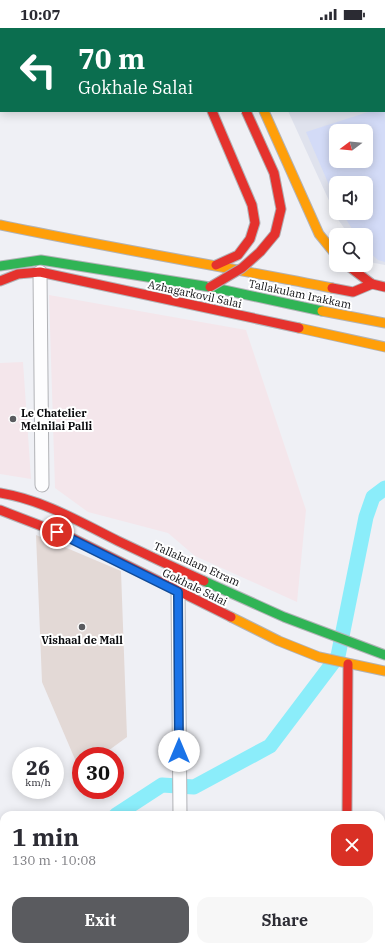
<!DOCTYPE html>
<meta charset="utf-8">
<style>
body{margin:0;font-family:"IBM Plex Serif",serif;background:#f7f7f7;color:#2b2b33;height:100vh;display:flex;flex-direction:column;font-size:15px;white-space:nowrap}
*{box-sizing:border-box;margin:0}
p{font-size:13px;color:#7c7c81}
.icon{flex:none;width:22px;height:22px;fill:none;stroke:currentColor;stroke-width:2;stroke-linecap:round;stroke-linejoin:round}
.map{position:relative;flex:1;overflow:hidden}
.details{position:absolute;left:0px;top:783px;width:385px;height:140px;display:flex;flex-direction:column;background:#fff;border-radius:12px 12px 0 0;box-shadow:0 2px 10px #0003}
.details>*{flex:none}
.banner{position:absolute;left:0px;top:0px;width:385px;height:84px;box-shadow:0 2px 10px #0003;background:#0b6e4f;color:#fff;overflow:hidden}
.needle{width:26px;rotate:254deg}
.buttons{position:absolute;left:329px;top:96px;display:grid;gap:8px}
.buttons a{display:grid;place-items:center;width:44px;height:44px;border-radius:8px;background:#fff;box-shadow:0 2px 10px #0003;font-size:20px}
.speed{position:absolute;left:12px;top:719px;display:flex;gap:8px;font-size:20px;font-weight:700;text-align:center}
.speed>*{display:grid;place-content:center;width:52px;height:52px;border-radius:50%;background:#fff;box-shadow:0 2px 10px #0003;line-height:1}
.speed small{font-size:10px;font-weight:400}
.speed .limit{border:6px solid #d22;background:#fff;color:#111}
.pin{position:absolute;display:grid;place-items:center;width:34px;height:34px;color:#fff;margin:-17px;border:2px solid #fff;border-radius:50%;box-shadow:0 1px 4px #0007}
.me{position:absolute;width:44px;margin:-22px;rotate:0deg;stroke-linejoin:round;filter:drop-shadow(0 0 3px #0008)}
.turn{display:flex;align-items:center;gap:14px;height:84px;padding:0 12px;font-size:18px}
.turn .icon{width:52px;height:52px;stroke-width:2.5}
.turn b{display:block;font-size:28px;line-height:34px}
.round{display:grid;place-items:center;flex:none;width:42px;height:42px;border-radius:12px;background:#f7f7f7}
.head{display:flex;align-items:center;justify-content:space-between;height:68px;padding:0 12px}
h1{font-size:24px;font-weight:700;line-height:30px}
.action{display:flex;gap:8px;margin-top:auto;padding:8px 12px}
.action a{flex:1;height:46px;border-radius:12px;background:#5a5b5f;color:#fff;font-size:16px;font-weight:700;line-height:46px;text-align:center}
.action a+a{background:#f7f7f7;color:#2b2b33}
.status{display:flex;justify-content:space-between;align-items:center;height:28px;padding:0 20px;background:#fff;direction:ltr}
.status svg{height:11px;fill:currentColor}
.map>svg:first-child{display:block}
</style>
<div class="status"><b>10:07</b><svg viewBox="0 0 49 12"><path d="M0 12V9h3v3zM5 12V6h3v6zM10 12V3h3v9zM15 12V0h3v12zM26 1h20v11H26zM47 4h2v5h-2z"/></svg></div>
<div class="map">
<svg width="385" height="923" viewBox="0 0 385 923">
<rect width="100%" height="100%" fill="#eff0f5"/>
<path fill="#dfe2ed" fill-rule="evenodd" d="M251 0H385V237L369 234 366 229V207H349L337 190 288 83H384V1ZM336 103H366V133H336ZM336 155H366V185H336Z"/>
<g fill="#f4e6eb">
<path d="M49 267 246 302 306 482 297 574 195 528 168 505 88 484 55 460Z"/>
<path d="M23 334 31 451 0 446V335Z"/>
</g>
<path fill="#d3dbf7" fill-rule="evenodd" d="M384 79H385V234L378 232 366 221V207H356L342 185H366V155H336V173L306 104 371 83H384ZM336 103H366V133H336Z"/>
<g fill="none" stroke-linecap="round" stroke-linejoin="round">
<g stroke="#8bedfa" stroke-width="15">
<path d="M116 787 162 757 194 759 270 718 338 628 366 489 373 469 385 460"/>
<path d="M0 918 4 915"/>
</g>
</g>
<path fill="#e3d9d6" d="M36 507 121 543 127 709 101 728H81V742L80 743 42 654Z"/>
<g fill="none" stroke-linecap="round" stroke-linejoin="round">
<g stroke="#b2b3b7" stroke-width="8">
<g id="lane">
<path d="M296 0V1"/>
<path d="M384 61H385"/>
</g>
</g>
<g stroke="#b2b3b7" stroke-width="15">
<g id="street">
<path d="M40 244 42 457"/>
<path d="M178 564 180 787"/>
<path d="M212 919 217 923"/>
<path d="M175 923V919"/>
</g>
</g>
<g stroke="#b2b3b7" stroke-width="11">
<g id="fast">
<path d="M176 0V1"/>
<path d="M230 0V1"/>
<path d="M0 238 41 232 210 259 322 283"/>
<path d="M204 553 284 589 385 627"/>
</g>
</g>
<g stroke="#b2b3b7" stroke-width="11">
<g id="slow">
<path d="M264 83 319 206 336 227"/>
<path d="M0 197C110 220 221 238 332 260"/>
<path d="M322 283 385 295"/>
<path d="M299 300 385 319"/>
<path d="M231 589 279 613 319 629 385 643"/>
</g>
</g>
<g stroke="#b2b3b7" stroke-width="11">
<g id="jam">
<path d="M208 0 209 1"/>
<path d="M212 83 252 177 255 195 250 211 238 227 216 237"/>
<path d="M347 237 372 256"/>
<path d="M0 253 18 246 40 244 299 300"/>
<path d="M332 260 353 264 372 256 385 259"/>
<path d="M0 465C43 472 80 494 118 513 147 527 175 540 204 553"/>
<path d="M0 482 70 509 231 589"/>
<path d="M347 787 348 636"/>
<path d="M345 923 346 919"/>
</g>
</g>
<use href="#lane" stroke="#fdfdfe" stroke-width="6"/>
<use href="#street" stroke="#fdfdfe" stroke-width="13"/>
<use href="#fast" stroke="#30b455" stroke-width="9"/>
<use href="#slow" stroke="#ff9f0a" stroke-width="9"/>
<use href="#jam" stroke="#e5322d" stroke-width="9"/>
<g stroke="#b1a7ab" stroke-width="11" stroke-linecap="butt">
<path id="jam-bridge" d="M210 259 242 240 260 224 275 206 281 181 274 145 246 83"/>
</g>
<use href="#jam-bridge" stroke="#e5322d" stroke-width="9"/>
</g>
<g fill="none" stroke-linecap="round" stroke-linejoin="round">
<g stroke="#114b97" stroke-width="10">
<path id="route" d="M57 504 178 564 179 723"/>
</g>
<use href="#route" stroke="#1a73e8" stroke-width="7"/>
</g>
<g fill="#5a5b5f" stroke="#fff" stroke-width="1.5">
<circle cx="13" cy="391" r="4"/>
<circle cx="82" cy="599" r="4"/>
</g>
<g text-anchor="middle" stroke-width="4" stroke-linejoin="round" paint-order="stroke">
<g font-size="11" fill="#0a0b0e" stroke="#fff">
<text transform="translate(195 266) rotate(12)" y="4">Azhagarkovil Salai</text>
<text transform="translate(300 266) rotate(12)" y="4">Tallakulam Irakkam</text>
<text transform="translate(197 536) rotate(24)" y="4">Tallakulam Etram</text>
<text transform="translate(195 559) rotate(26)" y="4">Gokhale Salai</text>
</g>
<g font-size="11" font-weight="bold" fill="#0a0b0e" stroke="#fff" text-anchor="start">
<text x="21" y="389">Le Chatelier<tspan x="21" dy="13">Melnilai Palli</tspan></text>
<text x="82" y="616" text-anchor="middle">Vishaal de Mall</text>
</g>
</g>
</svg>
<div class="buttons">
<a><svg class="needle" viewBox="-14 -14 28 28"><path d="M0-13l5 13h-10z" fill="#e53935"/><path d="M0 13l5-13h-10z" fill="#7c7c81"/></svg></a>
<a><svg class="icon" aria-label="sound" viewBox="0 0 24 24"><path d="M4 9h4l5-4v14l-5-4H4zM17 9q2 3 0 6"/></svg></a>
<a><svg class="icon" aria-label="search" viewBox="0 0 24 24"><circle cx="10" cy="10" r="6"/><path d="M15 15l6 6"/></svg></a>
</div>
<div class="speed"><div>26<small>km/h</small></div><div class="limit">30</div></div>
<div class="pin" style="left:57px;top:504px;background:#d93025"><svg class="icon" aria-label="arrive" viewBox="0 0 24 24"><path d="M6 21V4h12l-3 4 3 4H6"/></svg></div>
<svg class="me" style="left:179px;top:723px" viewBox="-20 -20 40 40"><circle r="19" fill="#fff"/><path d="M0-13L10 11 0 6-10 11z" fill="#1a73e8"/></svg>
<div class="banner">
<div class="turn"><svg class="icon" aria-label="left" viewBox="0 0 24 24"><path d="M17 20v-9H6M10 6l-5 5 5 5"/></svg><div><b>70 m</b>Gokhale Salai</div></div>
</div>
<section class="details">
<div class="head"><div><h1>1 min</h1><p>130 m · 10:08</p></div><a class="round" style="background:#d93025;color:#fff"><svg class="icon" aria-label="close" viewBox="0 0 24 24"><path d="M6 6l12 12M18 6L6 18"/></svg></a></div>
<div class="action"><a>Exit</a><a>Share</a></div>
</section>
</div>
